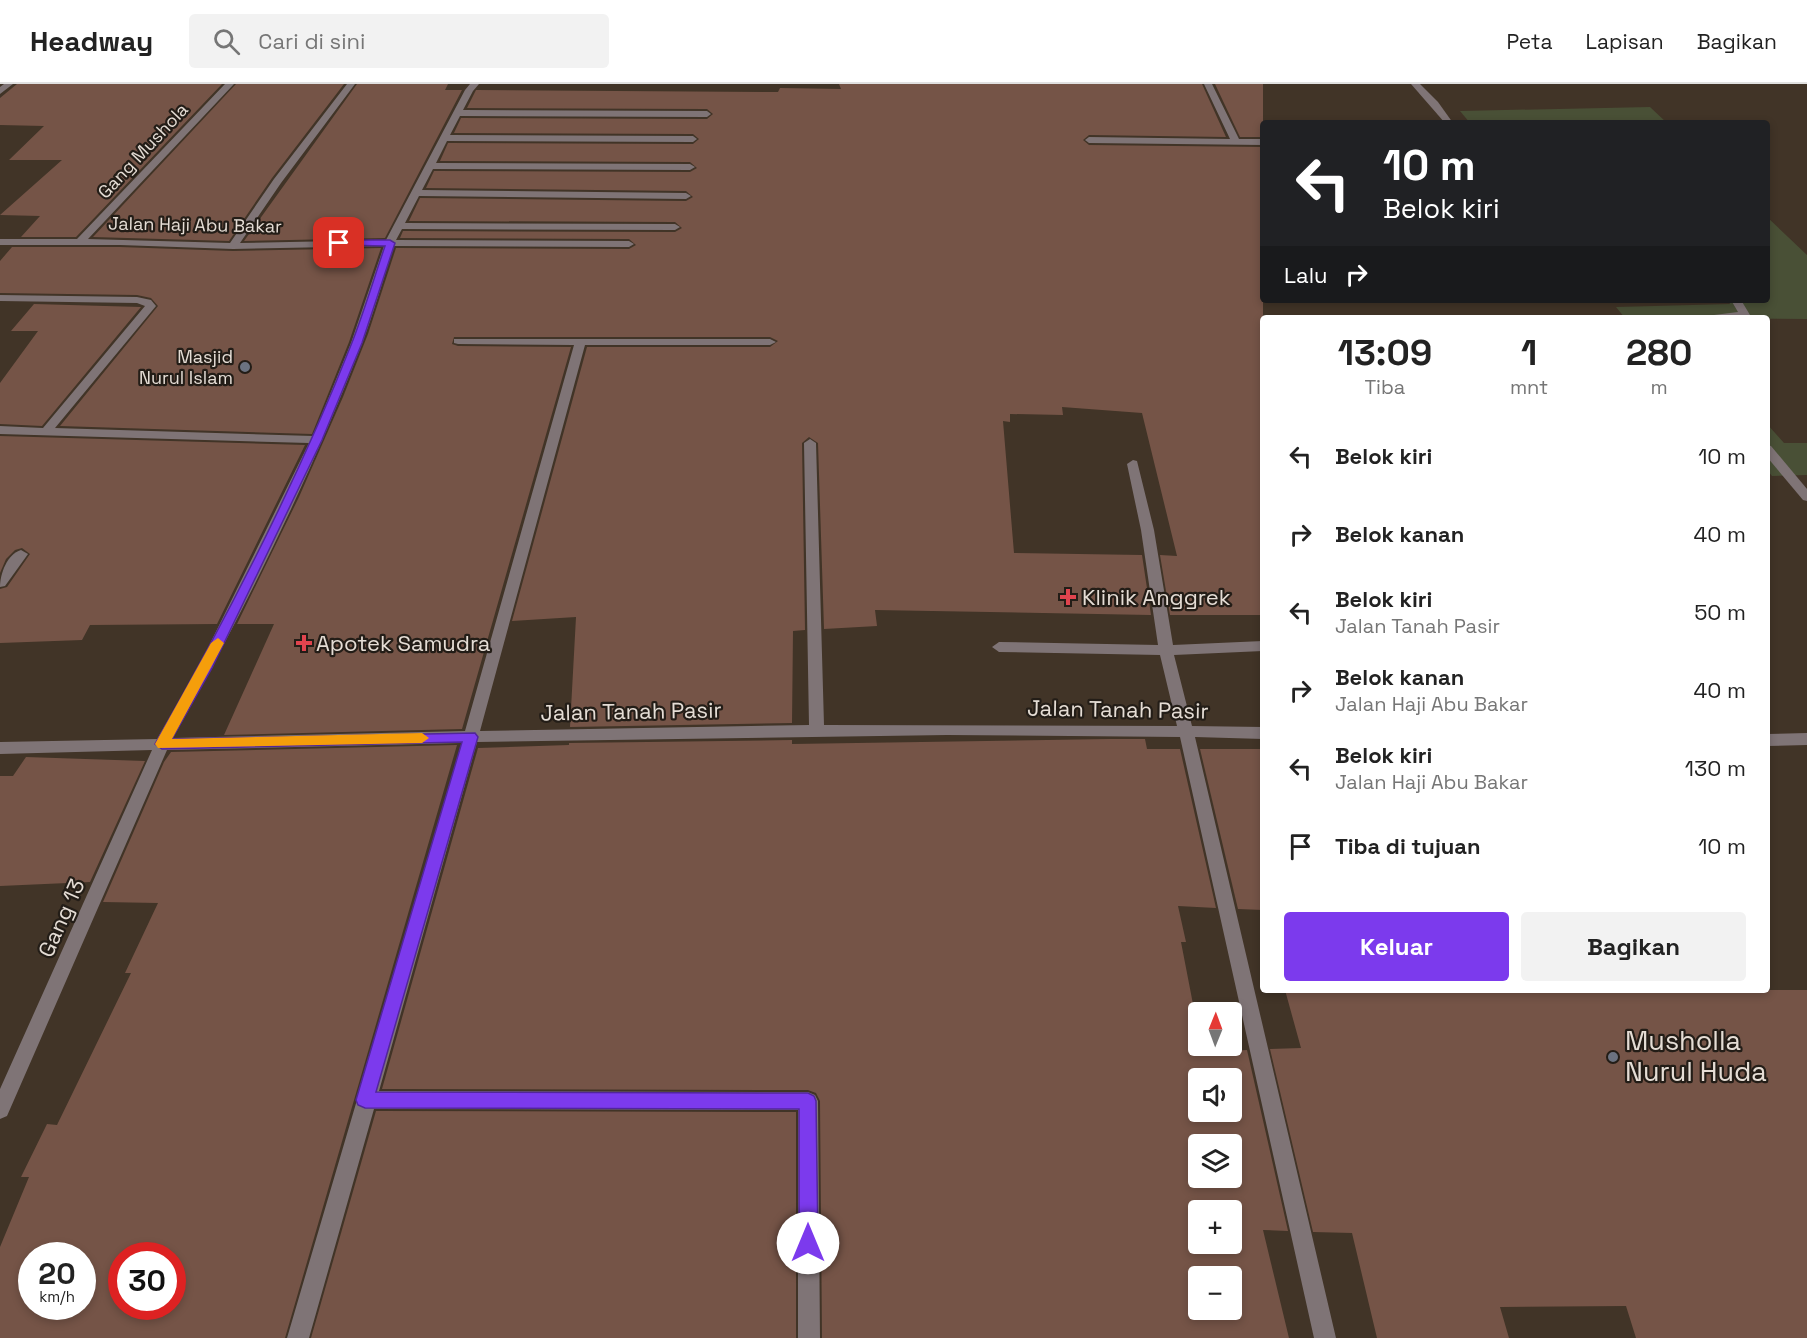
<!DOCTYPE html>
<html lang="id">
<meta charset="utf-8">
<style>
body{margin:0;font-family:"Space Grotesk",sans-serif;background:#f2f2f2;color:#222;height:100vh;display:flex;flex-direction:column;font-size:22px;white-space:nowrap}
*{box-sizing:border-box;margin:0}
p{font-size:20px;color:#767676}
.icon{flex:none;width:33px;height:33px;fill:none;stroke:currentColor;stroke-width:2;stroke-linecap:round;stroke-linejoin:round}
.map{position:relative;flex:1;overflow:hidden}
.details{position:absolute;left:1260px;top:231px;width:510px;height:678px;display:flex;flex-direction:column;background:#fff;border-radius:6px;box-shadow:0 3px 9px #0003}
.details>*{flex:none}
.top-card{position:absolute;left:1260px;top:36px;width:510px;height:183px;border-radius:6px;box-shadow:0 3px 9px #0003;background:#202124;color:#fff;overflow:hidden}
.needle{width:39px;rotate:1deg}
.buttons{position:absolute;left:1188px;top:918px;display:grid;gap:12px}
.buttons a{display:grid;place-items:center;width:54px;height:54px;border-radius:6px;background:#fff;box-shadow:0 3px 9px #0003;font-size:30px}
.speed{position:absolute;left:18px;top:1158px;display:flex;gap:12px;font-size:30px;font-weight:700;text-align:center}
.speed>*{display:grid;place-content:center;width:78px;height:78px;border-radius:50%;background:#fff;box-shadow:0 3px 9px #0003;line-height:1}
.speed small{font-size:15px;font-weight:400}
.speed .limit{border:9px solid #d22;background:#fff;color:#111}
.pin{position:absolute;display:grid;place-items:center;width:51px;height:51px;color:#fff;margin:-26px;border-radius:12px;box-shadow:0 3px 9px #0006}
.me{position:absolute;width:66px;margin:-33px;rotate:0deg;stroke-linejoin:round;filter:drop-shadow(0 0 4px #0008)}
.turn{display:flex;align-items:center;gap:21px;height:126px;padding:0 24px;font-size:27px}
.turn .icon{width:78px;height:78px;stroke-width:2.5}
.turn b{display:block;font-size:42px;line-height:51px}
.then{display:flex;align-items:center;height:57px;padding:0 24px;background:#0003;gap:12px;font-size:22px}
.eta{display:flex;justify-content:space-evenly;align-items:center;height:102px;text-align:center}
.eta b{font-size:36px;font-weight:700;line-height:42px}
.cta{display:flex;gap:12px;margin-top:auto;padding:12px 24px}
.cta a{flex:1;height:69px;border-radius:6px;background:#7c3aed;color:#fff;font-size:24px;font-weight:700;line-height:69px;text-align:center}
.cta a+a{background:#f2f2f2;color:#222}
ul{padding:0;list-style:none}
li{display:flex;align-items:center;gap:18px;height:78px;padding:0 24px}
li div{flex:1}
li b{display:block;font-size:22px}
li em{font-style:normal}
header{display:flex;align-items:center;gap:36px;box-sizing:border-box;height:84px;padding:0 30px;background:#fff;border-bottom:2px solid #e0e0e0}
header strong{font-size:28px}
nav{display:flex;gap:33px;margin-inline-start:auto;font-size:21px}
.search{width:420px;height:54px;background:#f2f2f2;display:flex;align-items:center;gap:15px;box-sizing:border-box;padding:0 21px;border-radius:6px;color:#767676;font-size:22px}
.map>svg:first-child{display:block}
</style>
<header>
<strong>Headway</strong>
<div class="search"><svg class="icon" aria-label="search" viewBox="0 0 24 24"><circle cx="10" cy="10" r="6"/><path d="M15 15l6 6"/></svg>Cari di sini</div>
<nav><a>Peta</a><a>Lapisan</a><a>Bagikan</a></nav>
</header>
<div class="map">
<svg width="1807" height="1254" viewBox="0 0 1807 1254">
<rect width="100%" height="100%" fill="#413427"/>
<g fill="#495036">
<path d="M1650 23 1667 39H1470L1460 27Z"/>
<path d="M1767 133 1807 171V235L1625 234 1616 223 1730 220 1728 216H1767Z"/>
<path d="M1767 340 1784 359H1807V391L1772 392 1767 386Z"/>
</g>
<g fill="#755447" fill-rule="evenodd">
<path d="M17 0H222L76 153H21L40 132 0 131 62 76H9L44 42 0 41V14Z"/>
<path d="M236 0H344L272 94 229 157 93 153Z"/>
<path d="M357 0H448L445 6H462L385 154 244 157Z"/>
<path d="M839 0H1202L1226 53 1089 51 1083 56 1089 61 1263 63V531H1170L1160 471 1177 472 1142 329 1062 323 1063 331 1010 330V338L1003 337 1014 469 1142 471 1151 531 875 526 877 542 824 545 818 359 809 353 802 359 805 546 793 547 792 639 570 643 576 533 512 537 587 263H770L778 257 770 253H454L452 260 458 262 571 263 462 645 224 651 274 540H237L299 413 343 313 368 250 396 164 629 165 636 161 629 155 400 154 403 147 675 148 682 144 675 138 409 137 420 114 686 117 693 113 686 107 426 104 434 87 690 88 697 84 690 78 440 77 448 59 693 60 699 55 693 50 454 49 461 34 707 35 713 30 707 25 467 24 476 6 778 8 780 4 841 5Z"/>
<path d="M1215 0H1263V53H1240Z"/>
<path d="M12 163H120L233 167 381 164 349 258 312 350 60 342 158 222 151 214 137 211 0 209V177Z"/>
<path d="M34 220 141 223 42 342 0 340V299L38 247H11Z"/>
<path d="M0 352 305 361 217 540 90 541 82 556 0 559V505L7 503 30 470 22 464 15 466 6 475 0 489Z"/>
<path d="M1109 655H1145L1147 665H1180L1216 824 1178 822 1186 858H1181L1198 946V962H1202L1203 968 1247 966 1288 1147 1263 1146 1289 1254H822L820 1017 816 1009 808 1006 382 1005 478 664 569 661V659L792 656V660ZM1198 994H1232V1028H1198ZM1198 1060H1232V1094H1198ZM1198 1126H1232V1160H1198ZM1198 1192H1232V1226H1198Z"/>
<path d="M457 661 285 1254H0V1163L29 1093H21L47 1040 57 1041 131 889H125L158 819 103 818 164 678 171 668ZM32 1172H82V1222H32ZM122 1172H172V1222H122Z"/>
<path d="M1200 665H1263V826L1238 825Z"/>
<path d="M26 673 145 677 90 798 0 802V692H13Z"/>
<path d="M1285 906H1807V1254H1636L1626 1222 1500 1223 1509 1254H1377L1352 1149 1313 1148 1270 965 1301 964Z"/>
<path d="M376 1027 796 1028V1254H311Z"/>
</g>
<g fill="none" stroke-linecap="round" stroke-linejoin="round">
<g fill="#7f7476" fill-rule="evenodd">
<path d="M4 0H13L0 10V3Z"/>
<path d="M225 0H234L88 155 230 159 274 95 347 0H355L281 99 240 159 386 156 465 6 470 0H479L473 7 463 26 707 27 711 30 707 33 460 32 450 51 693 52 697 55 693 58 447 57 436 79 690 80 695 83 690 86 433 85 422 106 686 109 691 112 686 115 419 112 405 139 675 140 680 143 675 146 402 145 396 156 629 157 634 160 629 163 394 162C383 195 374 229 361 262 309 396 243 529 173 654L465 647 574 261 458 260 454 259V255H770L776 258 770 261H585L480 647 809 641 804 359 810 355 816 359 824 641 1177 642 1160 571 999 568 992 563 999 558 1158 561 1141 446 1127 380 1133 376 1137 377 1154 446 1173 561 1263 557V567L1174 571 1192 642 1263 643V655L1195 653 1336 1254H1314L1180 653 947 651 477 658 379 1007 808 1008 815 1011 818 1017 820 1254H798V1026L374 1025 309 1254H287L462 659 167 666 7 1032 0 1035V1005L152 666 0 670V658L157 655 198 584 309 359 0 350V342L43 344 145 222 137 219 0 217V211L137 213 151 216 156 222 55 344 313 352 351 259 384 162 233 165 120 161H0V155H77Z"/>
<path d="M1204 0H1212L1239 55H1263V61L1089 59 1085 56 1089 53 1230 55Z"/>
<path d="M1411 0H1420L1438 18 1453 39H1445Z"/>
<path d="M1731 216H1741L1750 231 1749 233 1709 234 1714 231 1738 228Z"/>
<path d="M1767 361 1771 362 1807 405V417L1803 416 1767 373Z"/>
<path d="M21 466 28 470 5 502 0 503C0 490 7 470 21 466Z"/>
<path d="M1807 649V661L1767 662V650Z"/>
</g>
</g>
<path fill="#7c3aed" stroke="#51269a" stroke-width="1.5" d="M339 156H390L395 159 362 259 322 356 212 584 172 655 475 649 478 653 376 1008 808 1009 814 1012 816 1017 818 1159 815 1166 808 1169 802 1166 799 1159V1025L365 1024 358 1021 356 1016 462 658 162 665 155 660C228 532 297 398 351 261 364 228 374 194 385 162L335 161 334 159Z"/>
<path fill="#f59e0b" d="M218 554 224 559 172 655 422 649 429 654 422 659 158 664 155 660 211 559Z"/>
<g fill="#6b7280" stroke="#231d17" stroke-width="2">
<circle cx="245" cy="283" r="6"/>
<circle cx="1613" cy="973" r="6"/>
</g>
<g fill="#e0444e" stroke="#231d17" stroke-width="2">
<path d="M1065 504h6v6h6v6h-6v6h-6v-6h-6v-6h6z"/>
<path d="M301 550h6v6h6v6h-6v6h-6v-6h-6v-6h6z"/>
</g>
<g text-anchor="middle" stroke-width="4.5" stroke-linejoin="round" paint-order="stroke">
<g font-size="18" fill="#e5ddd5" stroke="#231d17">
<text transform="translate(143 67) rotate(-47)" y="6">Gang Mushola</text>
<text transform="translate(195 141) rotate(1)" y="6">Jalan Haji Abu Bakar</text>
</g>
<g font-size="18" fill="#e5ddd5" stroke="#231d17" text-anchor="end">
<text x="233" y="279">Masjid<tspan x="233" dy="21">Nurul Islam</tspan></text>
</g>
<g font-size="22" fill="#e5ddd5" stroke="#231d17" text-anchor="start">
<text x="1082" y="521">Klinik Anggrek</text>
<text x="316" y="567">Apotek Samudra</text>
</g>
<g font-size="22" fill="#e5ddd5" stroke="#231d17">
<text transform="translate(1118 625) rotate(1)" y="8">Jalan Tanah Pasir</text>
<text transform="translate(631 627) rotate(-1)" y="8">Jalan Tanah Pasir</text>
<text transform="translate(61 834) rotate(-66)" y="8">Gang 13</text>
</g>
<g font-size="27" fill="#e5ddd5" stroke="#231d17" text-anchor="start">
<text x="1625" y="966">Musholla<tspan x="1625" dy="31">Nurul Huda</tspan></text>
</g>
</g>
</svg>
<div class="buttons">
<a><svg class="needle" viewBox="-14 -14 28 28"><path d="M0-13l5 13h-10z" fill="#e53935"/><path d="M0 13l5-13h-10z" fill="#767676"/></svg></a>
<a><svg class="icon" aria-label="sound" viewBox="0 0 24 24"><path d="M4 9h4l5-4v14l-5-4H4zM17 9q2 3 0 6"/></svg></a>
<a><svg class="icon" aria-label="layers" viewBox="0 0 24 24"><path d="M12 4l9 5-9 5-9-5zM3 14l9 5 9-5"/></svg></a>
<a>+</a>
<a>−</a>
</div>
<div class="speed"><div>20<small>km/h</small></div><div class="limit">30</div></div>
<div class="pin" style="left:339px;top:159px;background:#d93025"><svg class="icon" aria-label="arrive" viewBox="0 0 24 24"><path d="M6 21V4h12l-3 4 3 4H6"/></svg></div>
<svg class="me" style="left:808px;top:1159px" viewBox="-20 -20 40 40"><circle r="19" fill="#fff"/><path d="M0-13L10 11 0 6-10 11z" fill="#7c3aed"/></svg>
<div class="top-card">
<div class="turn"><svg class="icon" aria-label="left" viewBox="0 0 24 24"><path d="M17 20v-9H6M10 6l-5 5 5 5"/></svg><div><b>10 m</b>Belok kiri</div></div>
<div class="then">Lalu<svg class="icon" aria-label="right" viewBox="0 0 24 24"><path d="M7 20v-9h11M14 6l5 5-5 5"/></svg></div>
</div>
<section class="details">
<div class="eta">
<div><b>13:09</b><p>Tiba</p></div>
<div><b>1</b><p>mnt</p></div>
<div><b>280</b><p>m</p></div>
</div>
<ul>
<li><svg class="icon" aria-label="left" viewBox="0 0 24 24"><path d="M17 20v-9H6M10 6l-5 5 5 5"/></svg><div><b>Belok kiri</b></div><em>10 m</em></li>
<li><svg class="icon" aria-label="right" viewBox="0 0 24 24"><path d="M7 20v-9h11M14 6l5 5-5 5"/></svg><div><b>Belok kanan</b></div><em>40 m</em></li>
<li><svg class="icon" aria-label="left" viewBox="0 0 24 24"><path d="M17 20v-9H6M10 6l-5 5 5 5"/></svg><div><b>Belok kiri</b><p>Jalan Tanah Pasir</p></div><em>50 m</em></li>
<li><svg class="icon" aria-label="right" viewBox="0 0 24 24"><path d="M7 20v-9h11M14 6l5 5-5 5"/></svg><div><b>Belok kanan</b><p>Jalan Haji Abu Bakar</p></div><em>40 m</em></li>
<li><svg class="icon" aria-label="left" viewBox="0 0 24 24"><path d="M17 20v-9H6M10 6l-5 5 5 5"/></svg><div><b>Belok kiri</b><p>Jalan Haji Abu Bakar</p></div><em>130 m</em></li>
<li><svg class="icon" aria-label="arrive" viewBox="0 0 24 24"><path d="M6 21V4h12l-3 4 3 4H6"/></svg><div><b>Tiba di tujuan</b></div><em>10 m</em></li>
</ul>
<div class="cta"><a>Keluar</a><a>Bagikan</a></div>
</section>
</div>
